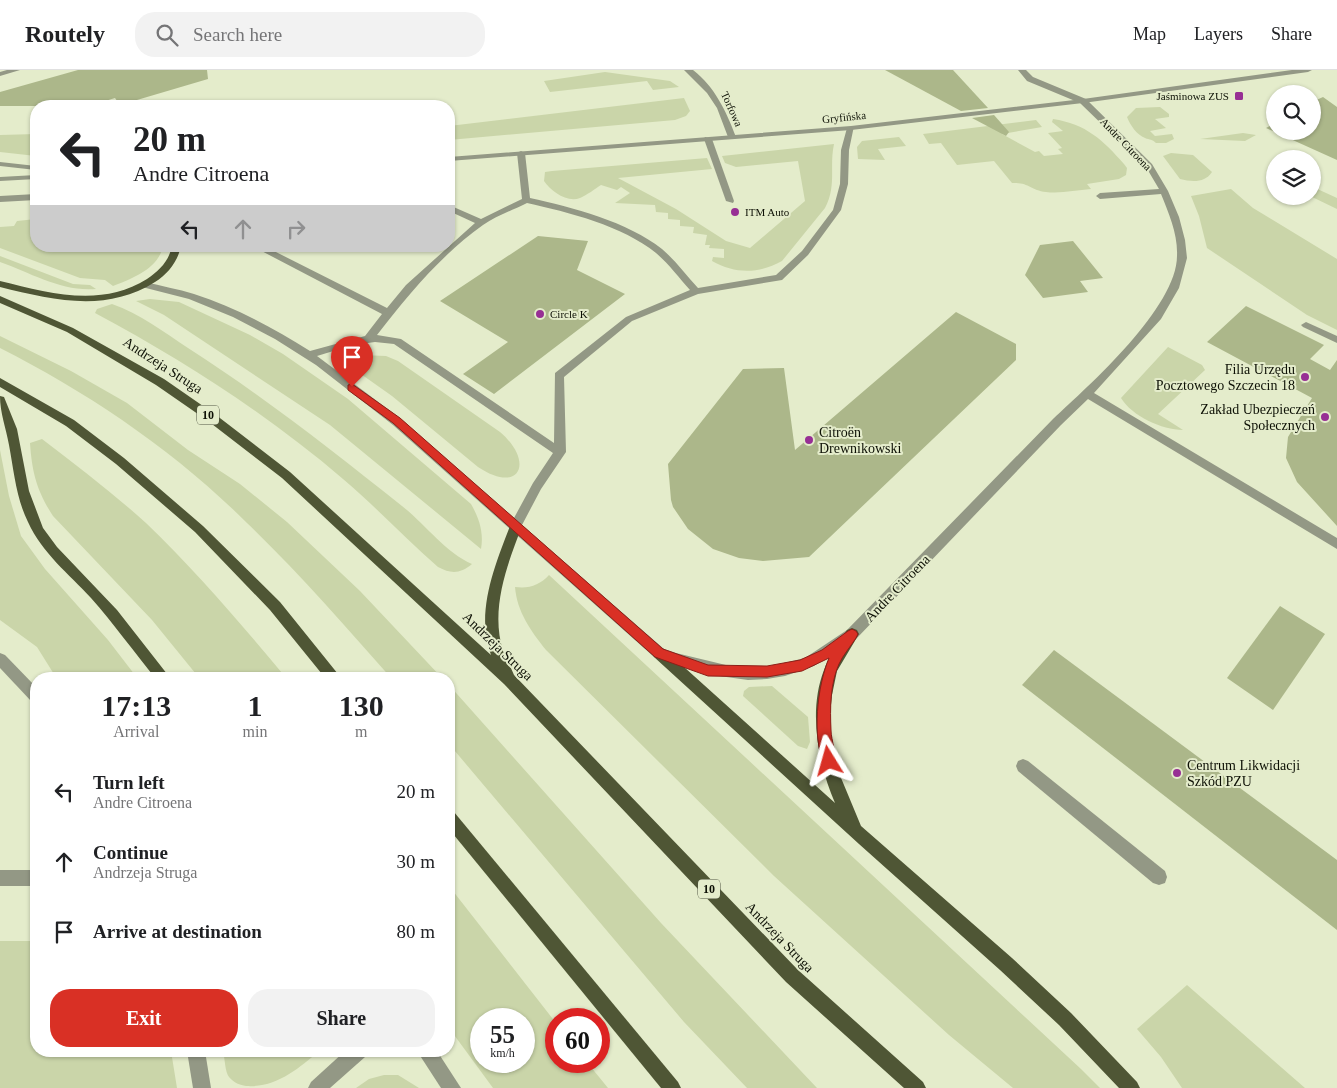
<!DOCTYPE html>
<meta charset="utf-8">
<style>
body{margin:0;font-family:"Times New Roman",serif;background:#f2f2f2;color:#202124;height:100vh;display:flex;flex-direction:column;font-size:19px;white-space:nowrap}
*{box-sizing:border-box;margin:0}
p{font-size:16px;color:#757577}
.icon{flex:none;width:28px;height:28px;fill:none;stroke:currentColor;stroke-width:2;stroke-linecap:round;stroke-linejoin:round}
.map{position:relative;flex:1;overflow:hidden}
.side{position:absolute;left:30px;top:602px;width:425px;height:385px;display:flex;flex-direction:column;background:#fff;border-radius:20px;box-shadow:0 1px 4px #0004}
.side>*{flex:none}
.guide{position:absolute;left:30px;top:30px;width:425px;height:152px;border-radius:20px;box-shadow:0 1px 4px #0004;background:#fff;color:#202124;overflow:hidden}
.fabs{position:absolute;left:1266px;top:15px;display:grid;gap:10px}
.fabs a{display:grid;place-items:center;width:55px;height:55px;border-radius:50%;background:#fff;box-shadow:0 1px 4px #0004;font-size:25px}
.speed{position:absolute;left:470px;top:938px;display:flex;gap:10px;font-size:25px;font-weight:700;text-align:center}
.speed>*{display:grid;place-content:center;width:65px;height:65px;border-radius:50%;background:#fff;box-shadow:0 1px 4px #0004;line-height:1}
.speed small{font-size:12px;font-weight:400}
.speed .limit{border:8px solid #d22;background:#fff;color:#111}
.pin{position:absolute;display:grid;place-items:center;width:42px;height:42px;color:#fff;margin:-51px -21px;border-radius:50% 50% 50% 0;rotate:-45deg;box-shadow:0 0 5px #0007}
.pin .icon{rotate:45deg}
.me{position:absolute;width:55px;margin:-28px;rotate:352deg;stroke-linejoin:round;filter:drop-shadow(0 0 4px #0008)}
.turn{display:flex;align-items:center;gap:18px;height:105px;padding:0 20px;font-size:22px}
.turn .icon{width:65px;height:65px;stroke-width:2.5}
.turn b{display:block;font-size:35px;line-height:42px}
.lanes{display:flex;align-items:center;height:48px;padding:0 20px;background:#0003;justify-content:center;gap:25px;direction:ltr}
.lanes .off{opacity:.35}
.eta{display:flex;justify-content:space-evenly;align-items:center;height:85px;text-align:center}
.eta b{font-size:30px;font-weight:700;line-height:35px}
.cta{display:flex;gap:10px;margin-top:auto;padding:10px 20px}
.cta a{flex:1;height:58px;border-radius:20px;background:#d93025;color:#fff;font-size:20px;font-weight:700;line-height:58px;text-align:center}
.cta a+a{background:#f2f2f2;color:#202124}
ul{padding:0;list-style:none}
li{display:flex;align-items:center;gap:15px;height:70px;padding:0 20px}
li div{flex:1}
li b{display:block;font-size:19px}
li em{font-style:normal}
header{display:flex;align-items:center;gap:30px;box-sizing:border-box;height:70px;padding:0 25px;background:#fff;border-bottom:1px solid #e0e0e0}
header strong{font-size:24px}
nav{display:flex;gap:28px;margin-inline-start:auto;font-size:18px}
.search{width:350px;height:45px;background:#f2f2f2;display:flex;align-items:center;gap:12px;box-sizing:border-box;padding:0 18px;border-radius:20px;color:#757577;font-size:19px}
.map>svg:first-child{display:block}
</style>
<header>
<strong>Routely</strong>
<div class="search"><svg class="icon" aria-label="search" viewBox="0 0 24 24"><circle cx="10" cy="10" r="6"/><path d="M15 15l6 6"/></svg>Search here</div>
<nav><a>Map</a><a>Layers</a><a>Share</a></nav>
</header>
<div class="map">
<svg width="1337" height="1018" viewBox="0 0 1337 1018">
<rect width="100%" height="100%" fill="#e4eccb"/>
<g fill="#cad5a9" fill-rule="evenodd">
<path d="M605 2 670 11 679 17 653 20 647 11 550 22 544 11Z"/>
<path d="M684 28 690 41 686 46 675 50 449 70V56Z"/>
<path d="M1160 37 1169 44V47L1155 49 1166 58 1150 61 1155 66 1172 64 1174 69 1166 73H1156C1152 69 1150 70 1145 68 1137 65 1130 55 1127 47L1136 38Z"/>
<path d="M1053 49C1086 54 1103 70 1124 94L1127 98 1126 105 1119 109 1087 114 1091 119C1076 120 1060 124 1046 122 1030 120 1029 112 1012 113L994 91 957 95 941 73 929 74 923 64 1036 50 1042 57 1002 64 1035 82 1039 81 1044 86 1063 84 1058 79 1062 78 1048 63 1063 61 1052 52Z"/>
<path d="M1243 63 1256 65 1245 71 1200 69Z"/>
<path d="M36 64V86L0 82V65Z"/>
<path d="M899 67 906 76 878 79 885 90 858 89 857 77 862 71Z"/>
<path d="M834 74C829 97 837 115 825 138L782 191C759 204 735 204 712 191L713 187 724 188V179L709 178 710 175H705L707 165 693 163 694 157 680 156V150L668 149V143L656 142 655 135 615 133 630 123 621 117 617 120 601 115C595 119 587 125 580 128 567 133 551 121 544 111L545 102 552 101 707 88 712 99 618 108 676 139 726 171 750 178 805 131 798 91 736 97 725 93 722 86Z"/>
<path d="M1171 83 1193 85 1212 102C1205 113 1192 112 1180 109L1163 86Z"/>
<path d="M1313 117 1337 128V139L1310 126H1312Z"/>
<path d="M1231 119 1253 138 1337 189V260L1307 245 1207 178 1199 146 1191 126Z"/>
<path d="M36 149V176H163C159 198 132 209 113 216L105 210 80 208 0 178V157L14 156 17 151Z"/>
<path d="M0 186 73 214 90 215 96 219C62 222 31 203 0 192Z"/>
<path d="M150 229 179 232 250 265 283 284 348 329 471 434C479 448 484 462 481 479L330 355 164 245 136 231Z"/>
<path d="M112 234C140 244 164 262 188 278 263 326 333 381 402 436 426 455 445 482 472 494 460 504 451 504 438 497 406 469 376 437 343 409 267 344 183 290 95 243L97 239Z"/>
<path d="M0 266 71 301 127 333 188 380 240 414 287 452 360 521 443 609H392C345 556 298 502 247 453 176 382 89 323 0 278Z"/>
<path d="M1168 277 1202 295 1205 300 1158 344 1183 360C1162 360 1132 346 1121 328Z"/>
<path d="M361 285 386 286 398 291 500 362C535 392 520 425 478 397L392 326 351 297V290Z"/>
<path d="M42 369C77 396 113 423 146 453 197 502 242 555 287 609H200L152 550 53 446C37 421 32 403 30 373Z"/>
<path d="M0 380 9 426 21 466 45 499 108 570 138 609H57L37 577 0 550Z"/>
<path d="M549 505 1081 999 1100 1018H1013L949 965 774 806 546 580C531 561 517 542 515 517 529 519 540 515 549 505Z"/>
<path d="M449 615 661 853 817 1018H747L684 952 449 674Z"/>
<path d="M772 616 808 647 810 672 807 679 798 676 743 626 744 621 749 617Z"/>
<path d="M449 816 556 953V991H586L608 1018H493L449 958ZM481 949H524V991H481Z"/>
<path d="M0 871H36V981H171L177 1018H0Z"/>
<path d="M1187 915 1305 1018H1182L1161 987 1137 959Z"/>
<path d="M223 981H319C298 999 276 1018 246 1016 240 1015 234 1013 229 1007 225 1002 225 989 223 981Z"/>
<path d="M384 1005H398L419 1018H356L369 1009Z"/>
</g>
<g fill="#acb78a">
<path d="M78 0H207L208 9 120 35 115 28 89 36H0V22Z"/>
<path d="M885 0H953L988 38 961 41Z"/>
<path d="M1323 27 1337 37V90L1266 58 1275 53V61H1312V32Z"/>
<path d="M994 45 1009 62 1006 66 972 48Z"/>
<path d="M538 166 588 171 577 200 625 224 494 324 463 304 508 272 440 231Z"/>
<path d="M1073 171 1103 208 1080 211 1088 222 1043 228 1025 205 1040 175Z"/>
<path d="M1246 236 1324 275 1310 289 1330 300 1337 290V456L1297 412 1286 388 1288 367 1312 328 1207 272Z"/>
<path d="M956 242 1016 274V290L809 487 763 491 739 488 713 479 688 459 673 437 671 430 668 394 743 299 784 298 795 380Z"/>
<path d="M1280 536 1325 564 1273 640 1227 608Z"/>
<path d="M1054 580 1337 790V860L1022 615Z"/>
</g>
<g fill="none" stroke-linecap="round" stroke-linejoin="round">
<g fill="#939885" fill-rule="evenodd">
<path d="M1018 0H1026L1033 7 1086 29 1152 94 1168 121 1179 147 1185 170 1187 188 1179 218 1161 249 1094 323 1337 468V479L1088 329 1061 355 857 568 814 596 785 606 767 609 748 610 712 605 654 587 393 355 316 295 275 269 233 247 189 229 142 217 140 215 145 212C161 216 178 219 194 224 235 237 273 258 310 281L365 266 382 244 252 176H264L387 238 406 215 475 153 449 141V135L481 149 522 129 517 83 521 81 525 83 530 128C572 137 628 152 662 179 675 190 686 205 698 218L776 205 802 181 833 140 840 114 841 80 847 58 854 56 849 80 848 114 841 140 808 185 782 210 698 224 632 251 564 307 566 382 541 419 522 455 664 579 676 583 730 596 767 597 805 588 847 560 1053 349C1090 315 1177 237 1177 186 1178 164 1169 144 1161 124L1100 129 1096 126 1100 123 1159 119 1146 97 1080 33 1027 11ZM527 133C568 142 623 156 656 183 669 194 679 208 690 220L626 247 555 303 554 373 401 269 377 265C408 225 441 185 483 155 496 146 513 140 527 133ZM375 272 394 274 553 383 533 413 514 448 401 349 317 286 353 275Z"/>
<path d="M705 67 712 69 734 131 733 133 726 131 704 69Z"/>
<path d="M0 92 36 96V100L0 96Z"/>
<path d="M1306 252 1337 266V273L1303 257 1301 255Z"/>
<path d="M0 583 5 585 36 617V632L31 631 0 598Z"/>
<path d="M1023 689 1028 691 1165 801 1167 807 1165 813 1159 815 1153 813 1018 701 1016 696 1018 691Z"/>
<rect x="0" y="800" width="36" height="16"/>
<path d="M187 981H205L211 1018H193Z"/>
<path d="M345 981H368L365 987 330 1018H308L311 1012Z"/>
</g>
<g fill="#939885" fill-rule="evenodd">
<path d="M7 0H20L0 6V2Z"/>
<path d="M684 0H693C715 17 726 41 736 67L735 69 728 67 717 38 707 23Z"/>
<path d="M417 981H437L461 1018H441Z"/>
</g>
<g fill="#939885" fill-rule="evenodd">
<path d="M1292 0H1312L1308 2 1083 33 851 60 449 91V87L851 56 1083 29Z"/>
<path d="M36 105V109L0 111V107Z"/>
<path d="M36 124V130L0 132V126Z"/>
</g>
<g fill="#4f5635" fill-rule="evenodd">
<path d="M172 176H181C178 191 168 204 155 212 106 243 53 230 0 217V211C49 223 101 238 147 209 159 201 169 191 172 176Z"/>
<path d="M0 226 73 258 164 309 216 345 290 402 491 585C475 543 495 495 510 456L512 453H520L522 456C507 495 490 539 503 581 505 589 511 597 514 605L798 900 923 1012 926 1018H904L786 912 504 614 282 408 208 351 156 315 67 262 0 233Z"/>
<path d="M0 308 74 350 124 388 203 456 280 532 342 609H326L270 540 195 462 116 394 66 356 0 317Z"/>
<path d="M0 326 4 327 17 359 29 421 43 458 57 477 117 540 171 609H156C134 582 114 554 91 528 69 504 42 483 28 452 16 428 14 401 9 375 6 358 0 343 0 326Z"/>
<path d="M852 558 857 560 859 564 837 601 832 625 830 644 831 664 839 703 861 756 1012 888 1071 943 1137 1012 1140 1018H1119L1059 955 1000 900 859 774 654 587 652 583 654 579 659 577 664 579 835 733C818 694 808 641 824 600 829 585 839 573 847 560Z"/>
<path d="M449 740 454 742 678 1012 681 1018H661L449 759Z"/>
</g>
</g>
<path fill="#d93025" stroke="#8d1f18" d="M352 314 400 348 663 579 708 595 767 596 800 590 822 580 848 561 852 559 856 561 858 564 856 568C851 576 843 585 839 594 830 614 830 639 831 660 831 671 838 685 833 695L829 697 824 695C812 666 817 617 829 588L802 601 767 607 708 606 655 587 393 353 348 320V315Z"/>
<g fill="#972f94" stroke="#e4eccb" stroke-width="2">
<rect x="1234" y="21" width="10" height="10" rx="2.5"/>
<circle cx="735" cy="142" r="5"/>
<circle cx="540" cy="244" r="5"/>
<circle cx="1305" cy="307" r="5"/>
<circle cx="1325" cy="347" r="5"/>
<circle cx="809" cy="370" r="5"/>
<circle cx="1177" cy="703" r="5"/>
</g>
<g text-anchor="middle" stroke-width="4" stroke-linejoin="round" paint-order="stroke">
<g font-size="11" fill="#0d1005" stroke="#e4eccb" text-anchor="start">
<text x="1229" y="30" text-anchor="end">Jaśminowa ZUS</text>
<text x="745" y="146">ITM Auto</text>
<text x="550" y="248">Circle K</text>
</g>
<g font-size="11" fill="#0d1005" stroke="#e4eccb">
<text transform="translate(732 39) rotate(66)" y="4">Torfowa</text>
<text transform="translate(844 47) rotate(-6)" y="4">Gryfińska</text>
<text transform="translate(1126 74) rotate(46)" y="4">Andre Citroena</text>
</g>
<g fill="#e4eccb" stroke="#4e5240" stroke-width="1">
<rect x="197" y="335.5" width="22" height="19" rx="4"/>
<rect x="698" y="809.5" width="22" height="19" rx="4"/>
</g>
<g font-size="12" font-weight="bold" fill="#0d1005">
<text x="208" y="349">10</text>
<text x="709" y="823">10</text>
</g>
<g font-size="14" fill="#0d1005" stroke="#e4eccb">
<text transform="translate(163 295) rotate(33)" y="5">Andrzeja Struga</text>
<text transform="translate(897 518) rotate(-46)" y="5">Andre Citroena</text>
<text transform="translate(498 576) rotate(44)" y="5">Andrzeja Struga</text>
<text transform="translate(780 867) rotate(46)" y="5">Andrzeja Struga</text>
</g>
<g font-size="14" fill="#0d1005" stroke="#e4eccb" text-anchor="end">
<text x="1295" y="304">Filia Urzędu<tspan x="1295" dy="16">Pocztowego Szczecin 18</tspan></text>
<text x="1315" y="344">Zakład Ubezpieczeń<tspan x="1315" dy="16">Społecznych</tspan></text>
<text x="819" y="367" text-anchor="start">Citroën<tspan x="819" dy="16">Drewnikowski</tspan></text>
<text x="1187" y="700" text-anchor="start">Centrum Likwidacji<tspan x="1187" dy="16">Szkód PZU</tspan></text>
</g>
</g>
</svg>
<div class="fabs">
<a><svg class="icon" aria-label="search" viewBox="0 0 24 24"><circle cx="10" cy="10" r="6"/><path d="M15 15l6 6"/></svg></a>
<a><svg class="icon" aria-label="layers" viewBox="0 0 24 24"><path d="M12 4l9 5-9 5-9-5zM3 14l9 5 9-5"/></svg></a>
</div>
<div class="speed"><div>55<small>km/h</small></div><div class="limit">60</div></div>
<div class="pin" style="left:352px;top:317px;background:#d93025"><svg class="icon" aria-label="arrive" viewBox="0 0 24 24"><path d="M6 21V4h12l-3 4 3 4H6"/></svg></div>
<svg class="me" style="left:829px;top:691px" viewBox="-20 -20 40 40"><path d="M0-17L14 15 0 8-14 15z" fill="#d93025" stroke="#fff" stroke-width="4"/></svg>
<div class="guide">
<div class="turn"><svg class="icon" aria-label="left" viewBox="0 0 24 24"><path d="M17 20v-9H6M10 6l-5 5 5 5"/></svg><div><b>20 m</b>Andre Citroena</div></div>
<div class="lanes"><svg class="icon" aria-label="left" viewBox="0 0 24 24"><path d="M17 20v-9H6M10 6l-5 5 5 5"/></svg><svg class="icon off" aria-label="ahead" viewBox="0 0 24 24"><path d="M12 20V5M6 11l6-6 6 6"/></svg><svg class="icon off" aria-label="right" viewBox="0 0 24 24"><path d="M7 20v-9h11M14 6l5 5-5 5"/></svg></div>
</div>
<section class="side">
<div class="eta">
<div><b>17:13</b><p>Arrival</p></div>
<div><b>1</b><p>min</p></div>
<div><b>130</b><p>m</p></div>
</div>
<ul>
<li><svg class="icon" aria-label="left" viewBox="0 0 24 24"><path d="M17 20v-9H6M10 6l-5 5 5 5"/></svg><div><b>Turn left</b><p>Andre Citroena</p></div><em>20 m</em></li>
<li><svg class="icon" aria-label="ahead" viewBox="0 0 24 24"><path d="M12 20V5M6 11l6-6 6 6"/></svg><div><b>Continue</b><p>Andrzeja Struga</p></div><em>30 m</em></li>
<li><svg class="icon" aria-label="arrive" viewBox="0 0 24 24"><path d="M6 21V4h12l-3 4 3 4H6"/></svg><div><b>Arrive at destination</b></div><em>80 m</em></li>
</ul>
<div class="cta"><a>Exit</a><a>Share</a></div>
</section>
</div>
